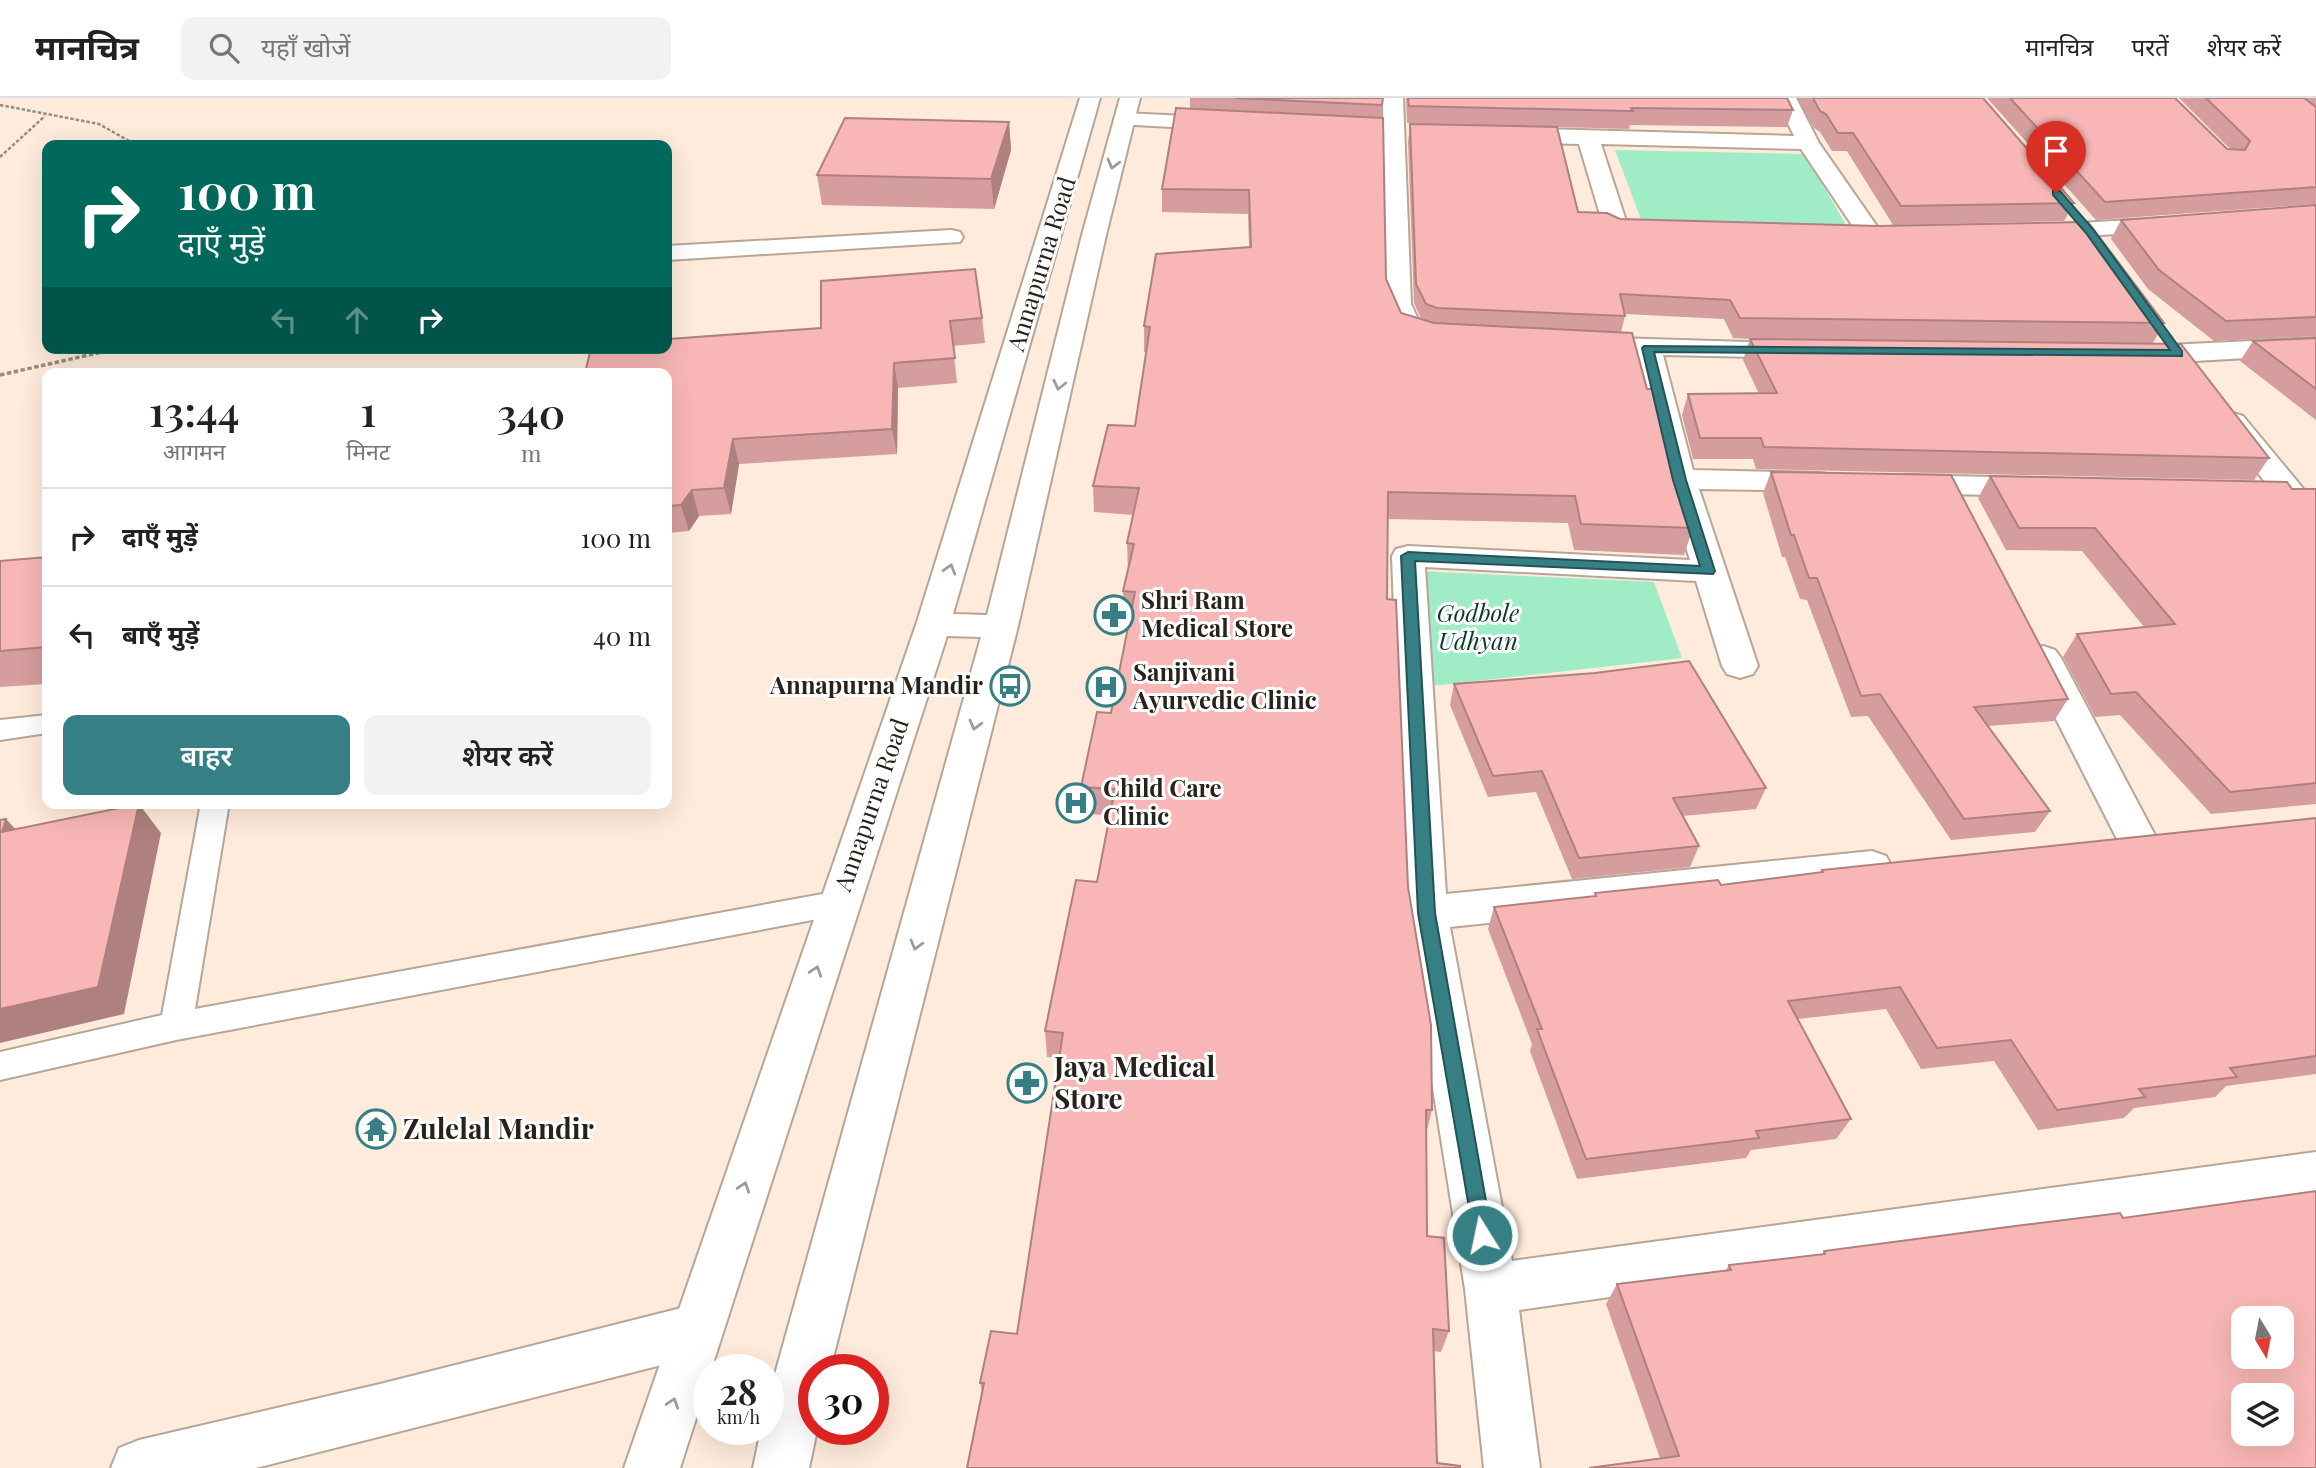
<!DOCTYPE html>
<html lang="hi">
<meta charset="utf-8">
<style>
body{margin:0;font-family:"Playfair Display","Noto Sans Devanagari",serif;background:#f2f2f2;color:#222;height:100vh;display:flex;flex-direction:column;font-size:26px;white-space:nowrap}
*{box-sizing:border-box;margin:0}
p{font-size:23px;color:#767676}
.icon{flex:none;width:38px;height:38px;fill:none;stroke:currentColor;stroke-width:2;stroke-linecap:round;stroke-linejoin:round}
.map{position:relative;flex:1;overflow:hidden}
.side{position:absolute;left:42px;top:270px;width:630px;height:441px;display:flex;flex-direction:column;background:#fff;border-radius:14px;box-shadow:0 7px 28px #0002}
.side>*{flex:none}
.top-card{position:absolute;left:42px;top:42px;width:630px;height:214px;border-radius:14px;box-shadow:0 7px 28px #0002;background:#00695c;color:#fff;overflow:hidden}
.needle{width:46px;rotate:170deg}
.buttons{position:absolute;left:2231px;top:1208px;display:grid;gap:14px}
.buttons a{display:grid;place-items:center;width:63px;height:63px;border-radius:14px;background:#fff;box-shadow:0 7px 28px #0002;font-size:35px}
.speed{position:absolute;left:693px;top:1256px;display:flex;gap:14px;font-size:35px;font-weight:700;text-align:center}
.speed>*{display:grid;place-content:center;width:91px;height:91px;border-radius:50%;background:#fff;box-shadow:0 7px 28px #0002;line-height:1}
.speed small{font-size:18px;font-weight:400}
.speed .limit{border:10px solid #d22;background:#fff;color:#111}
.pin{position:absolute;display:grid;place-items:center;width:60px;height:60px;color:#fff;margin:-72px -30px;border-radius:50% 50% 50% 0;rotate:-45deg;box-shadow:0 0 7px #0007}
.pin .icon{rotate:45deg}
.me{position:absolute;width:77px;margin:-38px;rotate:350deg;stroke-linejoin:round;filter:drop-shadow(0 0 5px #0008)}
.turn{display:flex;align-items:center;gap:24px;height:147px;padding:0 21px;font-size:32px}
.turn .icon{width:91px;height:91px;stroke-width:2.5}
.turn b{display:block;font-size:49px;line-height:60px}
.lanes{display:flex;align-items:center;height:66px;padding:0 21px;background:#0003;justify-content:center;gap:35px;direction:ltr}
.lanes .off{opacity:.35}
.eta{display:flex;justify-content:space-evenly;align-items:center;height:119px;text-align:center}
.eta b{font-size:42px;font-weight:600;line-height:49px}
.cta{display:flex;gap:14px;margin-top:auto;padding:14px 21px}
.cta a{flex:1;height:80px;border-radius:14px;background:#367f84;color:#fff;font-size:28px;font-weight:600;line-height:80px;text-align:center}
.cta a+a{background:#f2f2f2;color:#222}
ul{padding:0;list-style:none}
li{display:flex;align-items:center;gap:21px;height:98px;padding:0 21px;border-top:2px solid #e0e0e0}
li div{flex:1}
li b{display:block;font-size:26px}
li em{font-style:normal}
header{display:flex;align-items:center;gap:42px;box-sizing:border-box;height:98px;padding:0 35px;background:#fff;border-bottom:2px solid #e0e0e0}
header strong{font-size:33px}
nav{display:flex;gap:38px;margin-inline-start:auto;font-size:24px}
.search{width:490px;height:63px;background:#f2f2f2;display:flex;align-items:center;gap:18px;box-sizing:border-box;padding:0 24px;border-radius:14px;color:#767676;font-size:26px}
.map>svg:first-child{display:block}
</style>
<header>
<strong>मानचित्र</strong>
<div class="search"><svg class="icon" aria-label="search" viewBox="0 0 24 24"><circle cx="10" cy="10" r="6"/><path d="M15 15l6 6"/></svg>यहाँ खोजें</div>
<nav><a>मानचित्र</a><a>परतें</a><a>शेयर करें</a></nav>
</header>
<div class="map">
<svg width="2316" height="1370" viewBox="0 0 2316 1370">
<rect width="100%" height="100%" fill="#feebdb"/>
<g fill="#a0ecc7">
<path d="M1615 52 1805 56 1846 127 1641 121Z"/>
<path d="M1417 473 1654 484 1682 560 1431 588Z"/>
</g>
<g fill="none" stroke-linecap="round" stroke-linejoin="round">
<g stroke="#b7a596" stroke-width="4">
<g id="service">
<path d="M47 617V635L0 642V622Z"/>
<path d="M201 705H229L195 911 839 793 850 797 854 805 850 813 839 817 176 942 0 982V954L162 917Z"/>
</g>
</g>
<g stroke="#b7a596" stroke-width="4">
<g id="minor">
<path d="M1383 0H1403L1411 206 1421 228 1453 234 1457 240 1453 246 1430 248 1400 239 1385 206Z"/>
<path d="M1776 0H1796L1819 45 1883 137 1880 142 1871 144 1862 142 1801 51 1601 46 1626 123 1662 126 1665 131 1662 136C1645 140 1624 139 1607 135L1604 130 1579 46 1506 44 1498 42 1495 37 1498 32 1506 30 1794 38Z"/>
<path d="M1125 15 1225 20 1233 21 1236 26 1233 31 1225 32 1117 26 1114 21 1117 16Z"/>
<path d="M2167 120 2176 122 2179 127 2176 132 2042 141 2033 139 2030 134 2033 129 2042 127Z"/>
<path d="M951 132 960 134 963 139 960 144 667 162V148Z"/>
<path d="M1583 239 1810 246 1814 252 1810 258 1800 260 1663 257 1693 372 1821 375 1832 377 1836 384 1832 391 1821 393 1699 391 1758 568 1753 576 1740 580 1727 576 1722 568 1696 483 1425 469 1446 796 1872 753 1886 758 1892 769 1886 780 1872 785 1450 829 1512 1163 2316 1054V1098L1519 1212 1540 1370H1484L1465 1191 1405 815 1392 458 1396 451 1408 448 1690 462 1665 381 1636 256 1573 253 1569 247 1573 241Z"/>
<path d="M2316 240V256L2178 264 2126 261 2122 255 2126 249Z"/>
<path d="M2233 315 2243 318 2301 388 2306 395 2301 402 2290 404 2279 402 2223 330 2218 324 2223 318Z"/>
<path d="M1905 377 2037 380 2048 382 2052 389 2048 396 2037 398 1905 395 1894 393 1890 386 1894 379Z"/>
<path d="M2043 548 2055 552 2061 560 2157 741 2151 752 2137 756 2123 752 2117 741 2025 560 2031 552Z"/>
<path d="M697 1206 716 1213 723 1232 716 1251 697 1258 256 1370H111L119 1350 139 1342 380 1286Z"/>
</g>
</g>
<g stroke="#b7a596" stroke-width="4">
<path id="secondary" d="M1080 0H1100L953 516 987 517 1082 137 1120 0H1140L1106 137 1018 528 830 1272H814V1332H817L809 1370H753L761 1332H768V1301L981 539 947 538 711 1272H709V1280L680 1370H624L916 527Z"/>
</g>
<g stroke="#998c81" stroke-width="2.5" stroke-dasharray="3.5 2" stroke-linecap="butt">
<path d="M0 7 99 26 136 47"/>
<path d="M0 59 45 18"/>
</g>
<path stroke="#998c81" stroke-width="3.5" stroke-dasharray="4.5 2.5" stroke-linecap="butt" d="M0 277 120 250"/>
<use href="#service" fill="#fff" fill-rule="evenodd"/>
<use href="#minor" fill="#fff" fill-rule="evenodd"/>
<use href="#secondary" fill="#fff" fill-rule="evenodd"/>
</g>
<g fill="#d59d9d">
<path d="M1190 0H1383L1381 20 1386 181 1401 215 1421 221 1414 205 1408 44 1410 26 1453 27 1407 25 1406 0H1787L1793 12 1787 29 1630 27 1629 31 1557 29 1578 114 1620 121 2164 225 2153 245 2269 360 2254 382 1756 371 1753 361H1693L1682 317 1688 296H1759L1743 262 1750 241 1733 240 1724 221 1625 216V218L1621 234 1666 335 1664 340 1693 430 1684 457 1574 452 1568 425 1388 421 1387 501 1408 789 1432 1012 1426 1036 1427 1138 1449 1233 1441 1254 1433 1253 1437 1365 982 1293 980 1285 1017 1236 1059 960 1047 959 1045 933 1097 784 1110 718 1083 715 1081 689 1111 615 1130 520H1124L1123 493 1128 472 1127 445 1133 417 1094 414 1093 388 1135 328 1146 254H1144V228L1249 149 1248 116 1162 114V91L1190 10Z"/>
<path d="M1797 0H1983L2074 105 2064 123 1893 127 1847 53H1832L1820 34 1814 30Z"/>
<path d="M1987 0H2175L2227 51H2230L2179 0H2316V8L2304 0 2316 9V106L2096 122Z"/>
<path d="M1009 24 1011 52 994 111 822 107 817 77Z"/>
<path d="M2316 107V238L2214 243 2148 191 2111 141 2121 122Z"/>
<path d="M982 220 985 245 953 248 957 285 898 290 897 356 739 366 731 416 699 418 689 433 668 435 667 434V275L669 241 821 230Z"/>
<path d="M2316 240V322L2240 263 2253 243Z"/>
<path d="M1771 374 2068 601 2054 623 1988 628 2050 713 2035 734 1951 742 1868 618 1851 619 1807 502 1800 501 1785 459H1782L1763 395Z"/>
<path d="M1990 378 2292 391H2316V706L2211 716 2120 617 2095 619 2063 559 2077 536 2144 529 2082 453 2006 452 1978 400Z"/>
<path d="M47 459V586L0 589V463Z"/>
<path d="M1454 586 1766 690 1756 711 1683 718 1699 748 1690 769 1572 781 1536 694 1488 699 1450 607Z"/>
<path d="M2316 720V976L2226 988 2215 999 2134 1010 2124 1020 2038 1032 1994 963 1921 971 1886 911 1798 921 1851 1021 1836 1041 1751 1052 1746 1060 1577 1081 1530 953 1532 946 1488 831 1494 809 1594 799 1595 795 1721 787 1820 775 1822 772Z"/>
<path d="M1824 1153 2316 1370 1660 1360 1606 1206 1617 1186 1726 1172 1729 1167 1822 1157Z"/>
</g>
<g fill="#ae807f">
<path d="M1009 24 1011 52 994 111 991 81Z"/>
<path d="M894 265 898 290 897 356 892 331Z"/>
<path d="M733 341 739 366 731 416 724 390Z"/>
<path d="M692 392 699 418 689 433 681 407Z"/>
<path d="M139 706 161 735 124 916 0 945V911Z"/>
<path d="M6 721 32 749 2 734Z"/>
</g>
<g fill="#f8b7b6" stroke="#ae807f" stroke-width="2" fill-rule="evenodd">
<path d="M1235 0H1383L1382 7Z"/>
<path d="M1408 0H1787L1793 12 1631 10 1633 13H1629L1409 8Z"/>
<path d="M1813 0H1983L2074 105 1901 108 1853 35H1838L1826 16 1820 13Z"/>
<path d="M2010 0H2175L2227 51 2245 52 2250 43 2206 0H2304L2316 9V89L2105 104Z"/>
<path d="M1176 10 1383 20 1386 181 1401 215 1434 225 1632 235 1647 291H1655L1666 335H1663L1693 430 1581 426 1575 398 1388 394 1387 501 1396 502 1408 789 1431 927 1432 1012H1426L1427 1138 1444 1140 1449 1233 1433 1231 1437 1365 1460 1368V1370H967L984 1285H980L991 1233 1017 1236 1063 935 1045 933 1076 782 1097 784 1115 691 1081 689 1097 614 1111 615 1135 494 1123 493 1134 446 1127 445 1139 390 1093 388 1108 327 1135 328 1150 229 1144 228 1156 156 1251 149 1249 92 1162 91Z"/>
<path d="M845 20 1009 24 991 81 817 77Z"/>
<path d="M1410 26 1557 29 1578 114 1607 115 1620 121 1878 128 2088 124 2164 225 1740 220 1730 202 1620 196 1625 218 1437 210 1426 206 1416 186Z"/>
<path d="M2316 107V219L2226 223 2159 172 2121 122Z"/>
<path d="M975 171 982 220 950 223 955 260 894 265 892 331 733 341 724 390 692 392 681 407 667 408V275H585L591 250H667V240L669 241 821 230V183Z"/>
<path d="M2316 240V291L2253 243Z"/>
<path d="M1750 241 2181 246 2269 360 1764 349 1761 340H1700L1688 296 1777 295Z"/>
<path d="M1771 374 1951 377 2068 601 1974 609 2050 713 1964 721 1880 596 1861 598 1817 480H1809L1794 437H1791Z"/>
<path d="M1990 378 2287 384 2292 391H2316V685L2230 694 2136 594 2111 596 2077 536 2175 526 2095 430H2019Z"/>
<path d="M47 459V549L0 553V463Z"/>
<path d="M1689 563 1766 690 1673 700 1699 748 1579 760 1542 673 1493 678 1454 586 1595 575Z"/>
<path d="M139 706 98 889 0 911V722L6 721 2 734Z"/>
<path d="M2316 720V958L2230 970 2237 979 2139 991 2145 999 2057 1012 2011 942 1937 950 1900 889 1788 903 1851 1021 1756 1033 1759 1040 1586 1061 1537 931H1542L1494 809 1596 798 1595 795 1718 782 1721 787 1823 774 1822 772Z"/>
<path d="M2316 1093V1370H1589L1679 1358 1617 1186 1731 1172 1729 1167 1825 1156 1824 1153 2023 1127 2120 1115 2123 1120ZM2244 1220H2282V1258H2244ZM2244 1297H2282V1335H2244Z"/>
</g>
<defs><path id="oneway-chevron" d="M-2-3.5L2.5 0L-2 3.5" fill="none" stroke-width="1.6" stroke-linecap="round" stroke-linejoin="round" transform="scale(1.75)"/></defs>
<g stroke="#9e9c99">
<use href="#oneway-chevron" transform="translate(1113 66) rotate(105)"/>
<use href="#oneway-chevron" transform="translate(1059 287) rotate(103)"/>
<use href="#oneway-chevron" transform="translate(950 471) rotate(-73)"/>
<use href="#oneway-chevron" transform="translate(975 627) rotate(105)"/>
<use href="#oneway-chevron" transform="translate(916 847) rotate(105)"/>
<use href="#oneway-chevron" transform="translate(816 873) rotate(-72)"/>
<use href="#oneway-chevron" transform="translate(744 1089) rotate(-72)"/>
<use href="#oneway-chevron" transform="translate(673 1305) rotate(-72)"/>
</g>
<path fill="#367f84" stroke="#235356" stroke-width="2" d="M2053 93H2060L2093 131 2182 253V258L1654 254 1686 382 1715 473 1713 476 1415 463 1435 815 1492 1137 1489 1144 1482 1147 1475 1144 1418 815 1401 458 1408 454 1700 468 1673 382 1642 250 1644 248 2170 252 2086 135 2053 97Z"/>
<defs>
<g id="pharmacy-ring" transform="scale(2.0125)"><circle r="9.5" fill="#fff" stroke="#367f84" stroke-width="1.5"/><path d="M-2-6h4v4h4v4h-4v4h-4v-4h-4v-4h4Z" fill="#367f84"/></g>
<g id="bus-ring" transform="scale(2.0125)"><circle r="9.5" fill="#fff" stroke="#367f84" stroke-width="1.5"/><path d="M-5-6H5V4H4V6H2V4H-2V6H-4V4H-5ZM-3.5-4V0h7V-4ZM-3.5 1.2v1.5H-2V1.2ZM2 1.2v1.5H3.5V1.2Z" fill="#367f84"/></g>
<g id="hospital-ring" transform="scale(2.0125)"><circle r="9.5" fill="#fff" stroke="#367f84" stroke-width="1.5"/><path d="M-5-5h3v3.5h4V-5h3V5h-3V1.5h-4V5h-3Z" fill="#367f84"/></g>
<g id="temple-ring" transform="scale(2.0125)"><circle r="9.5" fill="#fff" stroke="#367f84" stroke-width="1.5"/><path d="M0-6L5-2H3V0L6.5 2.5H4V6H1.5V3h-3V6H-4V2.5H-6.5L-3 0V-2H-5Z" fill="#367f84"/></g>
</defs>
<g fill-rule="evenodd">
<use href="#pharmacy-ring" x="1114" y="517"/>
<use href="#bus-ring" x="1010" y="588"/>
<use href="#hospital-ring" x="1106" y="589"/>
<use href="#hospital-ring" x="1076" y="705"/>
<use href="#pharmacy-ring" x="1027" y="985"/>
<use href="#temple-ring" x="376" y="1031"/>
</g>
<g text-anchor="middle" stroke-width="6" stroke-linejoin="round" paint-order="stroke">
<g font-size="24" fill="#28221c" stroke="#fff">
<text transform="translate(1042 166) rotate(-73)" y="8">Annapurna Road</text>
<text transform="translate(872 707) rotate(-71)" y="8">Annapurna Road</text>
</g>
<g font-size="24" font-weight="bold" fill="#28221c" stroke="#fff" text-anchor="start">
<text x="1141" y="511">Shri Ram<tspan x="1141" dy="28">Medical Store</tspan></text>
<text x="1133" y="583">Sanjivani<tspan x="1133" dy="28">Ayurvedic Clinic</tspan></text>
<text x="983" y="596" text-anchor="end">Annapurna Mandir</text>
<text x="1103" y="699">Child Care<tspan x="1103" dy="28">Clinic</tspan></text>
</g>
<g font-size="24" font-style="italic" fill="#063926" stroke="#fff">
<text x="1478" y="524">Godbole<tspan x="1478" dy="28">Udhyan</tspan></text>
</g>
<g font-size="28" font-weight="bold" fill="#28221c" stroke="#fff" text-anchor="start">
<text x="1054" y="979">Jaya Medical<tspan x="1054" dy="32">Store</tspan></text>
<text x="403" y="1041">Zulelal Mandir</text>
</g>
</g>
</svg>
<div class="buttons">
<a><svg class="needle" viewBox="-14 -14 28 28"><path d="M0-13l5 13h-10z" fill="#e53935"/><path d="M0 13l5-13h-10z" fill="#767676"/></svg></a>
<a><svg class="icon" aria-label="layers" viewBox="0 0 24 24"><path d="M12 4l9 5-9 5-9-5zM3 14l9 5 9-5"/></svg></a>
</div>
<div class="speed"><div>28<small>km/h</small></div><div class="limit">30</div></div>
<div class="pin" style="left:2056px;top:95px;background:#d93025"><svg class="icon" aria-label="arrive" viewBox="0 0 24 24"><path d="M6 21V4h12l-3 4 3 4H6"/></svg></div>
<svg class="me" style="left:1482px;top:1137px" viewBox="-20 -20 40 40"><circle r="17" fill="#367f84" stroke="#fff" stroke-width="3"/><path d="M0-11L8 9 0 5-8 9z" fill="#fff"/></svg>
<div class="top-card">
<div class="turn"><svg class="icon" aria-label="right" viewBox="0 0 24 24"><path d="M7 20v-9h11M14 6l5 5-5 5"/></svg><div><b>100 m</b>दाएँ मुड़ें</div></div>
<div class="lanes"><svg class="icon off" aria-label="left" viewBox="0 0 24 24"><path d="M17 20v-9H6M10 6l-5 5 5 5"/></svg><svg class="icon off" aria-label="ahead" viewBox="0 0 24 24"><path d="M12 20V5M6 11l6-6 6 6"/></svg><svg class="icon" aria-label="right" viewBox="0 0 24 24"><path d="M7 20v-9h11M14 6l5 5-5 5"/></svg></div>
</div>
<section class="side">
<div class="eta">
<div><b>13:44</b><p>आगमन</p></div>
<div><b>1</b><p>मिनट</p></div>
<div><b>340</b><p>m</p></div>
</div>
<ul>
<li><svg class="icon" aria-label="right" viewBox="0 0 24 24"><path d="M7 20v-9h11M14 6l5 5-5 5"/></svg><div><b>दाएँ मुड़ें</b></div><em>100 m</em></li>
<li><svg class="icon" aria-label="left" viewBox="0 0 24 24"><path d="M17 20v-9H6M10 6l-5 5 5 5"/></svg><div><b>बाएँ मुड़ें</b></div><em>40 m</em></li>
</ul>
<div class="cta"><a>बाहर</a><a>शेयर करें</a></div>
</section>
</div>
